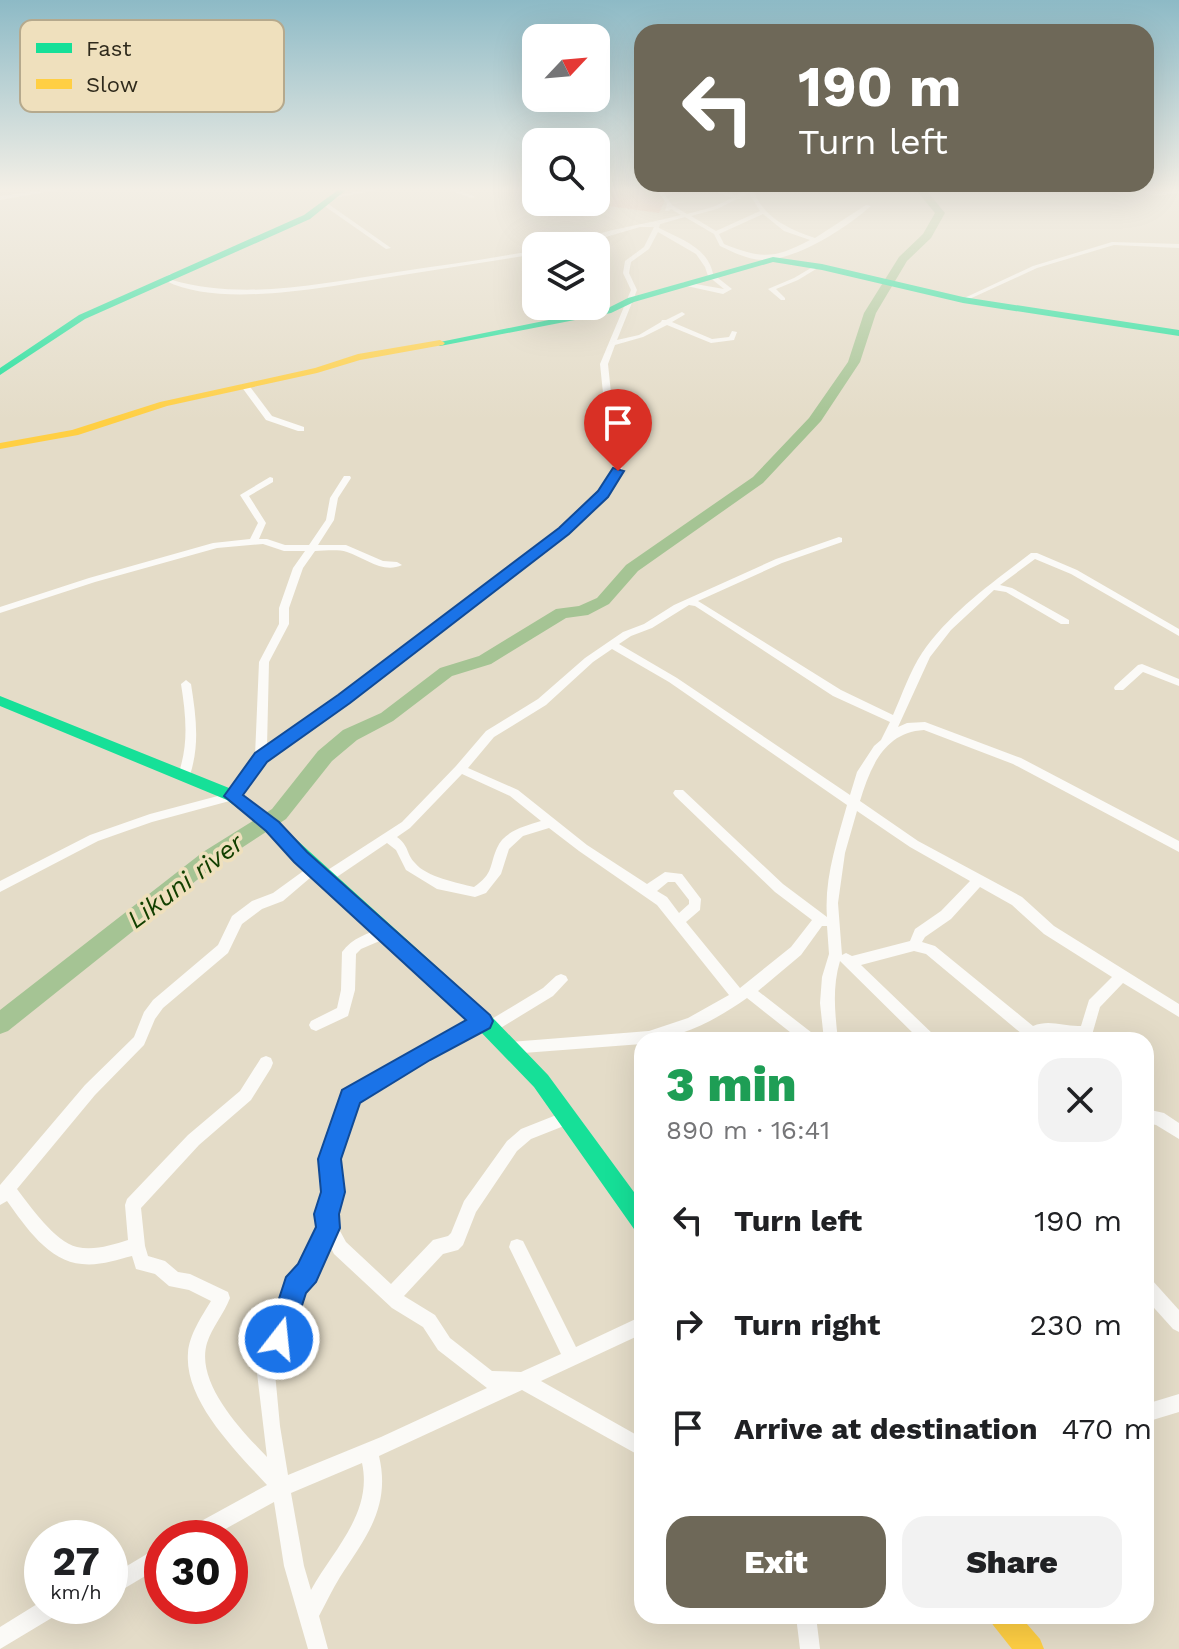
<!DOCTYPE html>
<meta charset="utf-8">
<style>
body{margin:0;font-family:"Work Sans",sans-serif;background:#f2f2f2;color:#202124;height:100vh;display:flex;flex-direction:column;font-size:30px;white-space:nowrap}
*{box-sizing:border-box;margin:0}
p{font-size:26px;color:#757577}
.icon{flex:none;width:44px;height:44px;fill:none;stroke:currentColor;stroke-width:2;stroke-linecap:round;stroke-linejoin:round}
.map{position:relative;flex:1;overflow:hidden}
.side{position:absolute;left:634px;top:1032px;width:520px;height:592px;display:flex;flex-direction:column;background:#fff;border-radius:24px;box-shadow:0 8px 32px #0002}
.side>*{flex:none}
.hud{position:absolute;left:634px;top:24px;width:520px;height:168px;border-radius:24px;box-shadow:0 8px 32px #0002;background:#6e6858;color:#fff;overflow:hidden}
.needle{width:52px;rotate:64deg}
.controls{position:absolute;left:522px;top:24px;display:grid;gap:16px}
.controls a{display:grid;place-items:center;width:88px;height:88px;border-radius:16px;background:#fff;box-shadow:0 8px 32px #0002;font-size:40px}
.speed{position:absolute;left:24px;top:1520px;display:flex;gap:16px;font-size:40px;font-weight:700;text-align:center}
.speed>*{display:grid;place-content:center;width:104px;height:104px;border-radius:50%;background:#fff;box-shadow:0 8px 32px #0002;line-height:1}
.speed small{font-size:20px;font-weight:400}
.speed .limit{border:12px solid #d22;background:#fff;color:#111}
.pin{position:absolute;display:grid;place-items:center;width:68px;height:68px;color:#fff;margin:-82px -34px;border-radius:50% 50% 50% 0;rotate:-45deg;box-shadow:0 0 8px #0007}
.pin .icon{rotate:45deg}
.me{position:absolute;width:88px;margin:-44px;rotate:16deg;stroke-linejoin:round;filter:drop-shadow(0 0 6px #0008)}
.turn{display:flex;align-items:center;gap:28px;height:168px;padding:0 32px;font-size:36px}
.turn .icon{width:104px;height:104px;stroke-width:2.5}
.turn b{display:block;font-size:56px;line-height:68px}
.round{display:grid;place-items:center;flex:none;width:84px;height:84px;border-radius:24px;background:#f2f2f2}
.summary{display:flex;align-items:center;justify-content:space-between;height:136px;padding:0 32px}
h1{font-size:48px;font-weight:800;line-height:60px;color:#1e9e55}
.primary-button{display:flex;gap:16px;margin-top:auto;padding:16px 32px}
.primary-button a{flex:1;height:92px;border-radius:24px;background:#6e6858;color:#fff;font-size:32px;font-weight:800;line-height:92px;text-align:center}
.primary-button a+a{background:#f2f2f2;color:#202124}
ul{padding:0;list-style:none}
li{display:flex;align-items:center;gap:24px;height:104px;padding:0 32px}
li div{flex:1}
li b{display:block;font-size:30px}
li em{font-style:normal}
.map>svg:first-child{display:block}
</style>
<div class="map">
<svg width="1179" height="1649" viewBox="0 0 1179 1649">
<rect width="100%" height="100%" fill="#e4dcc8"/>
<path fill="#e7b8a4" d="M596 190H656L665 200 659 213 579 202H596Z"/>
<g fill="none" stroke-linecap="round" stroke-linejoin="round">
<path fill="#a5c494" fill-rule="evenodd" d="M916 190H926L945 213 931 238 907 261 876 313 860 362 821 421 763 483 638 571 609 604 588 615 566 618 491 664 452 676 393 721 357 740 332 761 286 819 217 864 8 1031 0 1034V1010L203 852 272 809 318 751 343 730 381 713 440 668 479 656 556 609 579 606 597 598 626 565 753 477 809 418 848 362 864 313 899 257 923 234 935 213Z"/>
<g fill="#fbfaf7" fill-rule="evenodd">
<path d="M46 190H58L0 200V196Z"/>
<path d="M366 190H377L335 198 332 196Z"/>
<path d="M450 190H457L476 197 471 198Z"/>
<path d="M657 190H662L672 205 687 214 713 207 732 198 711 190H718L736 195 747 190H753C764 218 787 228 815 238L866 205 871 206C846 228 797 260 763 260 748 260 733 252 720 246L714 234 685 217 660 224 659 228C681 239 708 248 713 274L732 289 723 294 682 285V283L684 282 724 289 708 276 705 267 696 254 658 232 649 249 631 262 629 273 637 290 617 340 639 335 661 322 662 320H666L682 312 685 314 684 315 672 322 712 339 729 337 732 331 737 332 734 340 711 343 667 325 643 337 615 345 608 364 611 393 624 449 622 471 606 496 583 519 348 702 265 760 237 799 152 822 98 841 0 892V881L90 835 150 814 229 793 255 756 259 662 279 624V608L293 568 305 551H284L263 544 217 548 95 582 0 613V607L89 578 213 543 250 539 258 523 240 495 270 477 273 478V482L249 496 266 523 259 539H267L285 545H309L326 520 330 498 344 476H350L351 478 338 498 334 520 318 545H346L383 561 397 562 402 565C383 574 365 558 347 552 337 549 325 551 315 551L303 568 289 608V624L269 662 267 747 340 696 577 515 600 492 614 471 616 449 603 393 600 364 631 290 623 273 625 261 644 247 654 227H640L575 246H565C601 229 644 225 681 215L671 209 669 211H665L667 204ZM749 193 760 211 716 231 691 216 717 209 737 199H741V197ZM763 214 784 231 810 240C774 259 762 259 724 244L719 234Z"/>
<path d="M1133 190 1156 192 1179 190V193L1156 196Z"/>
<path d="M323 203H327L391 248 386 249 323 205Z"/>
<path d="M1112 242 1179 244V248L1114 245 1037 268 965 301 960 300 1033 266Z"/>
<path d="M536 250V254L505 259C467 265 428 271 390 277 329 286 222 309 166 281L167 276 170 274 173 276 172 280C245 301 324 283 397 272 443 265 490 259 536 250Z"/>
<path d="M816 265 821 266 798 280 776 289 785 298V300H781L768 289 794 278Z"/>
<path d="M242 384H248L272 416 304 427V431H298L266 420 241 386Z"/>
<path d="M839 537 842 538V542L782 563 698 601 841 690 893 715C902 695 910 671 922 653 950 612 992 583 1031 553H1037L1077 570 1179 629V636L1071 574 1035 559 1000 585 1012 588 1069 620V624H1061L1006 592 994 590 951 630 930 657 898 727 907 723 925 722 1021 758 1179 841V852L1013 764 924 730C884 732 870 768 860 801L918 841 1022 897 1054 926 1179 1004V1017L1123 983 1100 1007 1092 1035 1077 1039 1048 1034 1043 1035 1035 1040H1018L1022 1034 926 954 914 951 861 965 935 1036 937 1040H920L840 961C832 988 835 1013 838 1040H824L820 1003 822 977 829 954 827 926H822L801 955 758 991 816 1036 818 1040H800L747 998C717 1019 680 1040 642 1040V1044L510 1054 505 1053 503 1048 505 1043 510 1042 649 1031 688 1018 729 995 657 905 579 851 549 828 523 836 509 849 501 874 486 893 475 897 437 889 406 870 396 850 387 843 328 883H320L318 879 320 875 402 822 456 766 486 731 538 699 585 658 623 632 644 624 674 605 776 559ZM689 605 695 606 723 624 833 696 890 722 881 740 874 746 857 772 850 795 677 678 619 644 631 636 652 628ZM612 649 669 682 847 805C837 841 824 879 827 917L783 884 683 790H675L673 793 675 796 775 892 812 920 791 947 740 988 686 922 700 910 701 899 682 874 665 872 647 884 587 845 518 790 468 768 494 737 546 705 593 662ZM462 774 510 796 541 821C525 826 504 831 497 848 489 866 494 873 474 887 458 883 426 877 415 863 406 854 410 847 397 837L410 828ZM857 811 910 847 970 881 941 911 915 929 910 941 852 956 846 953 842 955 838 903 845 853ZM668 882H675L689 900V904L679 913 667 897 657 891ZM980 887 1012 905 1044 934 1112 977 1089 1000 1081 1026C1064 1027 1050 1019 1033 1026L935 946 922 942 925 937 951 919Z"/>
<path d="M1142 664 1179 679V686L1143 672 1123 690H1115L1114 688 1115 686 1138 665Z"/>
<path d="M186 680 191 684C196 716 200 744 190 775L184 779 178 775C189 744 186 716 181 684Z"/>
<path d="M313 864 317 866 319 869 317 872 283 901 262 909 242 924 228 953 163 1008 155 1019 144 1045 95 1095 17 1189C30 1206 55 1242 77 1247 94 1251 112 1245 128 1240L125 1205 127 1199 188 1135 240 1091 261 1058 266 1056 271 1058 273 1063 271 1068 251 1100 199 1145 141 1208 145 1246 148 1256 165 1261 178 1272 190 1274 228 1292 230 1298C224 1314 212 1327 207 1343 195 1383 242 1431 267 1457L257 1373 289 1280 301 1267 320 1227 318 1221 325 1192 321 1159 340 1114 345 1092 417 1048 478 1017 483 1015 488 1017 490 1020 543 988 556 976 561 974 566 976 568 980 553 996 494 1032 489 1034 484 1032 482 1028 427 1058 357 1101 354 1114 337 1159 341 1192 334 1220 346 1242 391 1284 433 1240 448 1236 451 1233 464 1201 507 1141 521 1129 569 1110 574 1112 577 1117 574 1122 531 1139 517 1151 476 1212 463 1245 458 1250 443 1254 404 1296 435 1315 450 1338 492 1371 521 1372 561 1354 509 1247 511 1241 517 1239 523 1241 576 1347 642 1316V1334L541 1381 642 1438V1457L522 1390 379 1456C391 1507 366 1537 340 1577 332 1590 326 1603 319 1616L328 1649H308L284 1566 274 1502 209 1538H180L183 1531 267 1485C237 1452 184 1401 188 1353 189 1335 202 1316 211 1301L189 1290 169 1286 155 1274 136 1269 132 1256C116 1260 99 1266 82 1264 49 1262 25 1226 7 1201L0 1205V1185L85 1085 134 1037 144 1012 153 1000 218 945 232 916 252 901 273 893ZM329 1244 334 1254 392 1308 423 1327 438 1350 487 1388 381 1437 288 1475 280 1426 275 1373 302 1291 313 1279ZM362 1463C373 1513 333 1550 311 1590L304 1566 291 1493Z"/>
<path d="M384 928 389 929 391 933 389 937 361 949 356 954 355 990 348 1016 316 1031 311 1029 309 1025 311 1021 337 1008 341 990 342 952C352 938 368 933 384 928Z"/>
<path d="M1146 1109 1164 1113 1179 1123V1139L1156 1125 1146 1123Z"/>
<path d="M1146 1278 1152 1280 1179 1310V1332L1173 1329 1146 1299Z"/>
<path d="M1179 1394V1412L1146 1422V1404Z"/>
<path d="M162 1545V1566L110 1597V1576Z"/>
<path d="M42 1601V1606H63L60 1613 0 1649V1627Z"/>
<path d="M796 1616H816L820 1649H800Z"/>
</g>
<g fill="#16e098" fill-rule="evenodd">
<path d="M338 190H346L310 219 85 319 0 375V368L79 315 304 215Z"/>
<path d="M773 257 822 264 963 297 1179 330V336L963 303 822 270 773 262 634 302 611 313 440 346 435 343 608 308 628 298Z"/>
<path d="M0 696 239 792 267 813 490 1015 548 1075 642 1203V1232L634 1229 534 1087 476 1027 255 821 227 800 0 706Z"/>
</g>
<g fill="#ffcf43" fill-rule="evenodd">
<path d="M440 340 445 343 443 345 360 360 317 373 167 406 78 435 0 449V443L72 430 160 402 315 368 358 354Z"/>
<path d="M989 1616H1020L1040 1639 1044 1649H1012L993 1625Z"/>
</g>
</g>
<linearGradient id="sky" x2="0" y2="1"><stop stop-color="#8dbac6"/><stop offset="0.45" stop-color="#f3efe6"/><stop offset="1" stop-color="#f3efe6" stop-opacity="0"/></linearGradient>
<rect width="1179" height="420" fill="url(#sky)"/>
<path fill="#1a73e8" stroke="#114b97" stroke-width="2" d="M613 468 624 471 608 497 569 534 350 703 267 762 243 795 279 822 307 852 490 1015 493 1021 490 1028 430 1060 360 1103 341 1159 345 1192 339 1214 340 1228 316 1282 306 1293 288 1349 279 1353 270 1349 266 1339 286 1277 298 1264 316 1227 314 1214 321 1192 318 1159 342 1090 466 1020 294 862 266 831 224 796 255 753 338 695 559 528 598 491Z"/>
<g text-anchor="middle" stroke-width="7" stroke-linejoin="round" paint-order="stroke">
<g font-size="26" font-style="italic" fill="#134000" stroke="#efe0bd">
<text transform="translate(185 881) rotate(-37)" y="9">Likuni river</text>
</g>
</g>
<rect x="20" y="20" width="264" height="92" rx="12" fill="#efe0bd" stroke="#b5a98d" stroke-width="2"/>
<rect x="36" y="43" width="36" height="10" fill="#16e098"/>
<rect x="36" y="79" width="36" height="10" fill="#ffcf43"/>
<g font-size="22" fill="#2f2a1c">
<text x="86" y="56">Fast</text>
<text x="86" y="92">Slow</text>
</g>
</svg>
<div class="controls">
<a><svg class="needle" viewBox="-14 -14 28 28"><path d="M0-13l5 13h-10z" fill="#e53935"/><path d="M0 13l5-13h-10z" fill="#757577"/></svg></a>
<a><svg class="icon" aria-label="search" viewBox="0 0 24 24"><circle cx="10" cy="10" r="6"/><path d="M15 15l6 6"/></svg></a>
<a><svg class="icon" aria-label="layers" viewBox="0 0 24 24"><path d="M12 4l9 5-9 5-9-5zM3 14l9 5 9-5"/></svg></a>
</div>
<div class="speed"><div>27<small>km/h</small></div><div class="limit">30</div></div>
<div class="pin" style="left:618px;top:471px;background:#d93025"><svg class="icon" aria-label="arrive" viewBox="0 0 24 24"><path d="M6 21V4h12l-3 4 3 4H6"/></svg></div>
<svg class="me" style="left:279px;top:1339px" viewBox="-20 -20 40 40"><circle r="17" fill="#1a73e8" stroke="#fff" stroke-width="3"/><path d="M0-11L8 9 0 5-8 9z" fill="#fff"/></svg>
<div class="hud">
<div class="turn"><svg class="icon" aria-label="left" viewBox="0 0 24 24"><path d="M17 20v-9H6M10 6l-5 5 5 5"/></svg><div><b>190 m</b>Turn left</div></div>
</div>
<section class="side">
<div class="summary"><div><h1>3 min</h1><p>890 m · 16:41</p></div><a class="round"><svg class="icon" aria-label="close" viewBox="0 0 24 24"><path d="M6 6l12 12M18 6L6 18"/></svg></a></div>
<ul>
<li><svg class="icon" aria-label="left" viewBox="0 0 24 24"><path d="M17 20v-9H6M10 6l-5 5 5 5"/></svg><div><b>Turn left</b></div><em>190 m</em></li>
<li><svg class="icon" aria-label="right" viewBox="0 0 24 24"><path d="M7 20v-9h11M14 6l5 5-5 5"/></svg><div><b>Turn right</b></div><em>230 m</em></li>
<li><svg class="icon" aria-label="arrive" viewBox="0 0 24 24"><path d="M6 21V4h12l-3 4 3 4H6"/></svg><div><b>Arrive at destination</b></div><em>470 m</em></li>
</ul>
<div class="primary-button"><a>Exit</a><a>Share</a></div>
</section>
</div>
